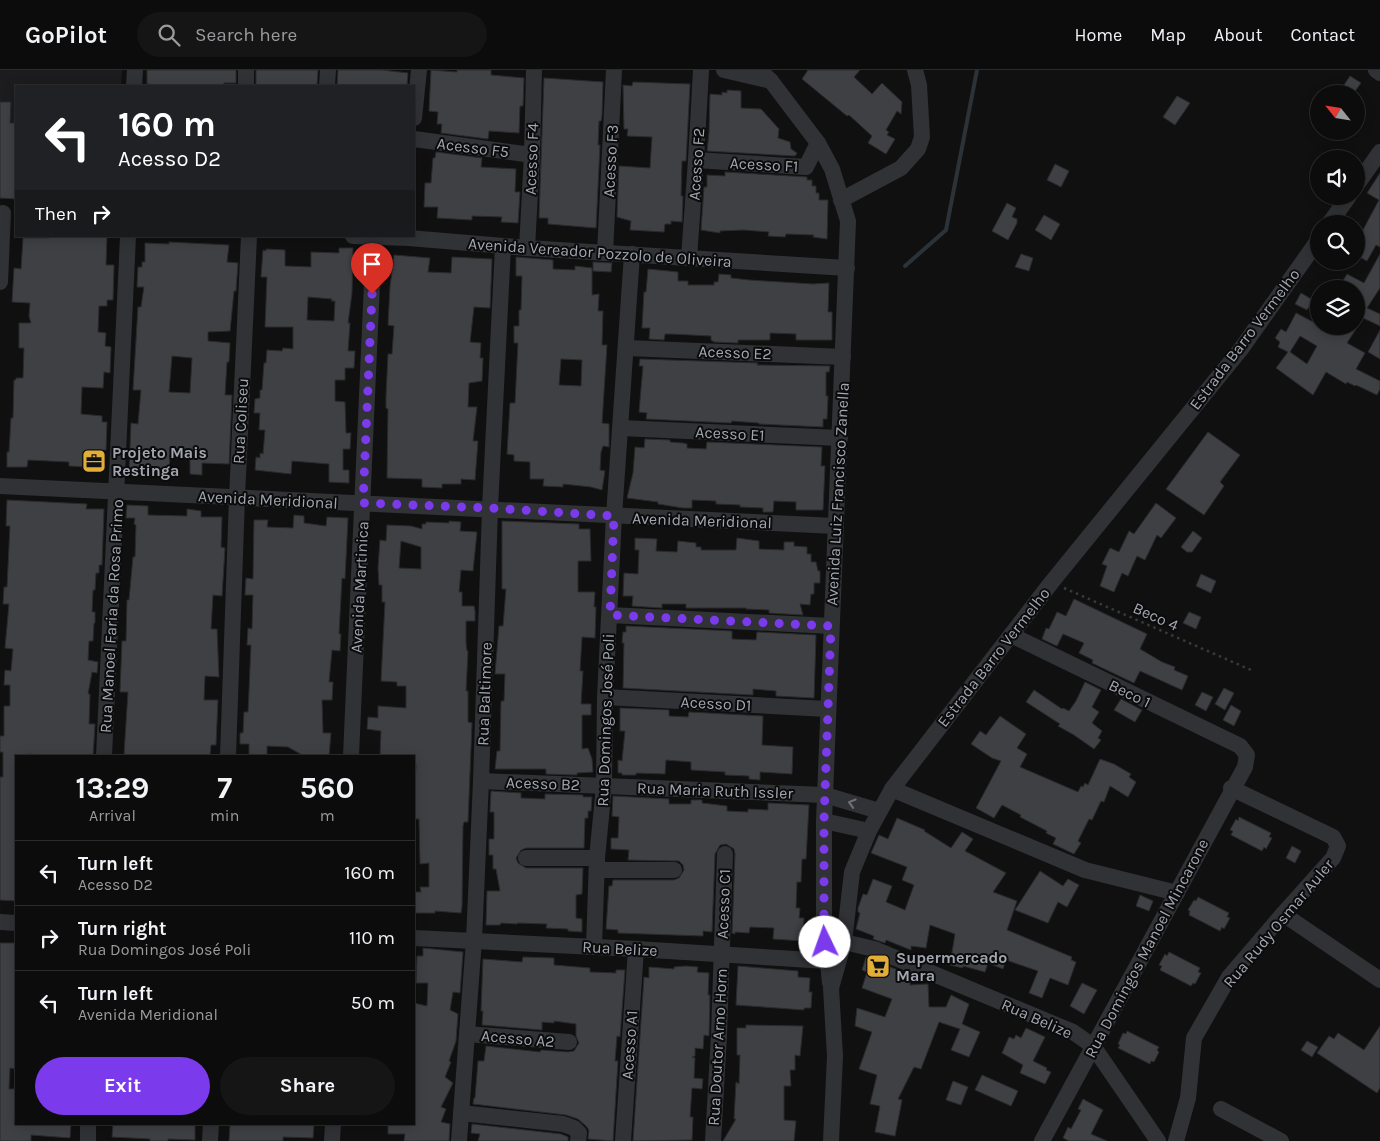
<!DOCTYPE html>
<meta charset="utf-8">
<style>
body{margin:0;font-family:Karla,sans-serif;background:#151516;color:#f1f3f6;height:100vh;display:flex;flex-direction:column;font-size:19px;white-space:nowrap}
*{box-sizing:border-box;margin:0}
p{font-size:16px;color:#9a9b9d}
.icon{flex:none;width:28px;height:28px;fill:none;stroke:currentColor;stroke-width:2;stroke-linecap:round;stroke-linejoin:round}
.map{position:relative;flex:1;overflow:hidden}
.sheet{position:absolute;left:15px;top:685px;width:400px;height:370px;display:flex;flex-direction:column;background:#0c0c0d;border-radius:0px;box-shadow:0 2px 12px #0003,0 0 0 1px #2c2c2e}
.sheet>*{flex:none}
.top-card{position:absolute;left:15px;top:15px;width:400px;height:152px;border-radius:0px;box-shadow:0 2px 12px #0003,0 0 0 1px #2c2c2e;background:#202124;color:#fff;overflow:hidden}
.needle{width:32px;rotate:300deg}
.fabs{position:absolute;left:1310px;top:15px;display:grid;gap:10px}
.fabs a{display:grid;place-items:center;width:55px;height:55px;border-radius:50%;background:#0c0c0d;box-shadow:0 2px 12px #0003,0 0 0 1px #2c2c2e;font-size:25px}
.pin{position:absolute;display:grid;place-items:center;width:42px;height:42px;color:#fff;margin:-51px -21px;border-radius:50% 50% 50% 0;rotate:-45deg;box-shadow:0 0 5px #0007}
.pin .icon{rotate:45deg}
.me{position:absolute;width:55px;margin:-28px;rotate:357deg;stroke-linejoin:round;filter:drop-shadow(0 0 4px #0008)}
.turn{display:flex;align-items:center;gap:18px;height:105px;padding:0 20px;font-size:22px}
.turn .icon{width:65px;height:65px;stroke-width:2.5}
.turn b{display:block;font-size:35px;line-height:42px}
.then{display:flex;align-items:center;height:48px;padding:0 20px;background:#0003;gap:10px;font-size:19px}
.eta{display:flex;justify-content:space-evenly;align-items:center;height:85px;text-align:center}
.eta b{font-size:30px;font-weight:700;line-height:35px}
.cta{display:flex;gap:10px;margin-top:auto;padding:10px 20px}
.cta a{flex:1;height:58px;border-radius:30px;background:#7c3aed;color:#fff;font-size:20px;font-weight:700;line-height:58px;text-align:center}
.cta a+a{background:#151516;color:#f1f3f6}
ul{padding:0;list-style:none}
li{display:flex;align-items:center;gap:15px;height:65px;padding:0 20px;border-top:1px solid #2c2c2e}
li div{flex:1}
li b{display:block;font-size:19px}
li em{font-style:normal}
header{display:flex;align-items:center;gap:30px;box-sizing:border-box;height:70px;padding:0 25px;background:#0c0c0d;border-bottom:1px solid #2c2c2e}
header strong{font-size:24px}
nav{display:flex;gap:28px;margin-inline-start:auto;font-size:18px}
.search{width:350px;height:45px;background:#151516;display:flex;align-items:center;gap:12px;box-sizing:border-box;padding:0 18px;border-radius:28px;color:#9a9b9d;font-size:19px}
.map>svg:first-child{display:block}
</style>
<header>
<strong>GoPilot</strong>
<div class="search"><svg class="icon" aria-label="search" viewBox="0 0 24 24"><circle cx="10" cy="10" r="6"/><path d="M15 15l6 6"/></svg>Search here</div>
<nav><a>Home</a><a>Map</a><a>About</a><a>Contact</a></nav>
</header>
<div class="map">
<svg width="1380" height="1071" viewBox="0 0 1380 1071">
<rect width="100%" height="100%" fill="#101011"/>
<path fill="#1c1c1e" d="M0 0H122L121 16H16V128H0Z"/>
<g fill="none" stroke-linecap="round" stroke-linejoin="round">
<path stroke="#2b3238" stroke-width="4" d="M905 196 946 160 977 0"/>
</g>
<g fill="#3f4044" stroke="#2a2a2d" fill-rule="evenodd">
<path d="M147 0H236V13H224L223 16H150V14H147Z"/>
<path d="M256 0H318L317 16H256Z"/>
<path d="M338 0H382L408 3 407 16H337Z"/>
<path d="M431 0 457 2V0H491V5L524 8 523 36H520L519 63 489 61 488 69 441 63 442 54H437L438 42 429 41Z"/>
<path d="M808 0H860L854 7 872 24 882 13 902 32 901 44 897 41 886 60 889 62 887 65 895 69 886 84 868 73 872 66 849 45 847 46 802 9Z"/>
<path d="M1350 6 1361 13 1353 24H1338Z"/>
<path d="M544 8 603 12 602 45 601 51H599L598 75H600L596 158 548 154V148H539Z"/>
<path d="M633 12 690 14 686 91H682L681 126H683L682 152 671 151V154H665L664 162 630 160 631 151 617 147 619 96 650 98 652 67 627 66 628 59H624L623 15 632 16Z"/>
<path d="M727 20 741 21V38L761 39 779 59 778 68 790 72 791 79 797 83 795 86 707 81 709 63 710 24 722 25V22L727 23Z"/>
<path d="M1177 26 1190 33 1175 55 1163 47Z"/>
<path d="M0 32H11L10 53H16V129L0 128Z"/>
<path d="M436 82 482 88 481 97 516 99 515 122H520L518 153 501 152 502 147 472 146V150L437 148 438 137H424L425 113H431L433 88H435Z"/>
<path d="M1055 94 1069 101 1061 117 1047 110Z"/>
<path d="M725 102 807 107V110H812V116H816V123H819V130H828L827 169 813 167 814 165 786 164 785 167 768 166 769 162 743 160 720 161V163L701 160 704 117H707V105L725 106Z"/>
<path d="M1380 103V177L1376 175 1367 191 1356 185V173L1379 130 1367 123Z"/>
<path d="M1007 133 1016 138 1012 147 1017 149V153L1008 170 992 161Z"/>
<path d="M1044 145 1060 154 1051 170 1035 160Z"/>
<path d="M49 166H107L106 195H114L113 230H107V236H99L98 262 106 263 105 276 111 277 110 303 104 302 103 318 82 317 81 344 102 346V352H107L106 380H87L86 397 69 396V392L28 390 27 397H7V382H9L11 348H13L14 310H16V308H23L24 278H19V253H31L29 246 30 233 12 232 14 198 21 199 23 168H49Z"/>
<path d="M169 172 229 175 227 192 238 193 236 221H234L230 261 208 262V271L230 273 229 292H227L225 325H232L229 394 202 393V405L190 404V381L170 385 169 404 129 402 131 353 138 354 141 320H133L138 237H141L144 217H137L138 197H142V192H145V173L169 174ZM172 286 192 288 190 323 169 322Z"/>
<path d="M339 178H353L352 223 348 253H350L348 281H355L354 298H345V310H335V331L345 332 346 363H351L350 379H343V400H349V413L329 412V394L292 391 291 404 255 400 256 387 260 388V383L263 384 265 360H259L260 343H254L255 329 260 328V320H262L264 293H266L267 280 282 281 283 278 293 279V257H265L267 207H261L263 180 266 181V179L285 180V196L311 197V182L339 183ZM308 227 332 229 331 231H335L334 251 307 250Z"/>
<path d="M1021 184 1033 188 1029 201 1015 197Z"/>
<path d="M1380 184V218L1367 238 1380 244V256L1363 248 1347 273 1365 283 1356 299 1380 311V319L1377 325 1356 315 1355 316 1347 312 1346 314 1326 302 1313 325 1276 298 1288 282 1278 277 1280 272 1275 268 1281 259 1286 262 1296 243 1319 255V256L1330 261 1333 256H1356V219H1338L1347 204 1364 213ZM1300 266 1317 276 1307 294 1290 282Z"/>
<path d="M394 185 430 188 428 202 451 203 452 187 492 189 490 238 474 237 470 272 481 273 480 288H483L482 311 469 313 468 337H477L473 371H478L475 410 461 409V414H442V418L422 417V409L387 408 388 339 386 338V327L388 284H392L394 256 388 255 390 217Z"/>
<path d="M516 187 553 190V199L575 200V196L592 198V225L599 224 598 241H603L602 275H607L602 353 609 354V377L603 376 601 382 600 400 605 401 602 420 591 417 563 414V417L543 416 544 409H530V392L514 391V385L507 384 510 333H515L518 273H514V256H519V240H521L522 206H516ZM561 289 582 290 581 316 559 315Z"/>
<path d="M593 192 612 193 611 202 593 201Z"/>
<path d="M648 199 678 202V211H688V215H714V212H718L719 204 731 205V208L749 210 813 214 829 213 828 242H832V270H796V264L770 263V270H738V273L714 272 711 270V266L671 264H665L664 270 649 269 650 258H642L644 222H646Z"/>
<path d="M1301 223 1313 230 1307 240 1295 234Z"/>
<path d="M1380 260V289L1368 282Z"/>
<path d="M640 289 758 293 757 295 830 296 829 302H826V326H828L827 349H823V357L759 354V353L732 351 731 353 646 349 647 343 639 342 643 296H639Z"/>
<path d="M1208 362 1240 385 1220 412 1224 416 1204 445 1166 419Z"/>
<path d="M645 369 670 370V372L683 373 687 374V378L706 379 707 372 822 377 821 396H825L823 440H796V432L774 431 773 442H763V438L740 437V435L716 434V431L692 430V438H683L658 434V432L627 428 633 403 635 377 644 378Z"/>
<path d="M7 430 87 434 86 439H104L102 495H99V503H96L95 520H93L92 542H95V553H94L93 571H89L88 590 98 592 97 603 92 602 88 624H90L89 654H95L93 686H56L28 684V686H16V831L0 830V707H3V682H0V666H4V636H10V615H4L5 600 11 601 13 579 5 578 9 534H3L4 517H7L10 456H6Z"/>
<path d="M1156 433 1176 448 1161 468 1157 465 1145 490 1137 486 1128 506 1122 503 1114 522 1100 516 1107 496 1102 494 1110 478 1119 482 1129 461 1134 464Z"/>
<path d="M127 435 148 436V445L187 446V439L201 441V447H222L221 477 225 478 222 526 213 525 211 559H217L219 607 205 606 204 630H218L216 675H211L210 686 124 685 128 622H120L122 571H126L127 530H129L133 487H135L136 455 134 454 135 448H126Z"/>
<path d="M294 445 304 446V453L326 456 327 447 348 448 345 509 342 508 339 564H341L340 581 332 580 329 612H333L332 630H322L323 663H331L329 686H304L288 677 267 676V686H249V674H240V663H243L244 642H248L249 621 251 575H247L248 558 252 559 253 525H245L246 508 253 509 254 450H268L267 457 293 458Z"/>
<path d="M449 451 461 452 460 461 477 462 473 501 461 500 459 522H462V536H474L475 541V551H466V573L467 581H468L466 621H468V652L472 653 468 752H464L463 756 462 836 461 843 435 841V843H414V822H421L420 817H429V793L420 794 419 749H414V718H415L416 694 414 693V686H380L381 661 367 659 368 647 378 648V636L406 638V616H397V612L381 611 385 532H382V515H379L378 498 380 470 386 471 387 455 411 456 422 459V454H426V452L449 453ZM401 471 421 477V499L399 498Z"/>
<path d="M502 451 579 454V459H590L591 491H578V522H595L594 537H596L595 568 582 567 580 601H583L581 634H591V645H582V679L588 678 592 689 593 702 577 703V705L546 704V699H495L497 681H500L501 631H504L505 604H495L499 556H503L506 519H502Z"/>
<path d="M1193 461 1202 468 1192 482H1187L1181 477Z"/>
<path d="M635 468 657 469 656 481 677 482 678 471 696 473V477H701V480H736L737 468 759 471V479L784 480V472H794V476L807 477V484H811V492H816L818 501H820V513H814V524H811L810 535 800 534 803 545 769 543V540L746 539V538H686V534H662V538L632 536 633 526H623L624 503 638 504 639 480H635Z"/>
<path d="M1201 504 1216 511 1211 523 1196 516Z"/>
<path d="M1074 529 1147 564 1140 579 1162 592 1175 597 1174 600 1188 606 1182 620 1140 601 1134 613 1092 593 1093 590 1079 583 1084 573 1063 564 1057 576 1042 569 1046 558 1049 559 1057 542 1066 546Z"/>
<path d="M1189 542 1201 547 1196 559 1183 553Z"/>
<path d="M626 556 732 561V569L756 570 757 562 816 565 814 628 776 626V621L753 619V625L623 618 624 573H622L623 562H626Z"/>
<path d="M1085 612 1101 620 1092 637 1099 642 1092 653 1102 661 1098 668 1101 670 1094 679 1074 665 1058 656 1060 654 1026 632 1034 620 1062 639 1063 638 1069 641 1076 631Z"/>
<path d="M1224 618 1234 623 1225 640 1215 634Z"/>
<path d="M1202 622 1213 627 1206 641 1195 635Z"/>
<path d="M1121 629 1142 640 1135 652 1114 640Z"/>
<path d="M1231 635 1241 641 1234 656 1223 650Z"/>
<path d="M620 638 669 640V646L688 647 689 642 763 646 762 675 793 677 792 704 760 702V710L749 709V706L725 705V702L691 700V692L666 690 665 704 636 703V705H622V703H618V690L622 691 625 661H620Z"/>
<path d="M1000 646 1026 664 1017 678 1027 684 1020 697 1078 722 1081 716 1083 717 1085 713 1088 715 1100 689 1114 694 1131 704 1129 707 1136 712 1128 727 1110 716 1104 732 1101 731 1092 750 1089 749 1078 771 1081 773 1074 784 1053 774 1056 768 1046 763 1047 761 1020 747 1021 745 1002 735 994 748 976 738 1001 691 992 688 971 674 980 661 986 665Z"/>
<path d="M491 721 521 723V728L545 729V724L583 725V727H592L591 741H588V748H585L584 778H526L521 780 516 788 518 793 526 798H583L582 824 576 825V848L582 849V862L568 861V859L546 858 547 854 517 853V854L501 853 500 855H486L487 821H500L496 799H493V785H489V769H494V742H490Z"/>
<path d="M613 726 669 729V734H691V730H702V733L727 736V741L748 742V739L768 740V733L809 735 806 789H802L801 812H797L796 838H800L799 848H804L803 871 773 869 774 858 750 857 749 863 735 862V864L732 863 735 784 734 779 726 774 720 775 715 784 712 862 703 861V866L645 864 618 863V860L606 859 609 816H612L613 810H674L679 808 684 800 683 795 679 791 628 790 629 780 611 779V768H618L619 747 612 746Z"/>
<path d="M1239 747 1271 763 1269 767 1272 768 1266 779 1264 777 1262 781 1231 765 1233 761 1230 760 1236 749 1238 751Z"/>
<path d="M897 748 925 760 924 761 951 778 962 762 973 769 965 781 1006 803 993 822 1017 831 1007 860 1072 887 1071 890 1076 892 1068 915 1050 908 1042 928 1029 923 1038 901 1006 890 1003 899 988 893 985 902 963 896V898L950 895 955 864 930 855 926 878 911 876V880L886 870 885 873 873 869 874 866 856 859 860 843 858 842V838L863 824 867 825 873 809 892 816 886 832 905 840 914 815 902 810 907 797 871 783 879 765 888 769Z"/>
<path d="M1292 776 1301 781 1295 793 1286 788Z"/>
<path d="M1040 801 1063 816 1068 809 1079 815 1067 837 1058 832 1048 853 1015 840Z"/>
<path d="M1140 825 1153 831 1149 841 1136 836Z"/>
<path d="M1198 827 1229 843 1227 847 1230 848 1224 859 1222 857 1220 861 1189 845 1190 841 1188 840 1194 830 1196 831Z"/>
<path d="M0 873H16V999L10 998 9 1019H16L14 1054H71L70 1068 31 1065V1071H0Z"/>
<path d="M423 878 463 882 460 923 453 922 450 940 458 944 456 971 449 991 451 992 445 1007 453 1013 441 1037 446 1039 441 1052 450 1054 449 1071H404L405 1064H388V1054H414V933L427 936 428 913H416L417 886H423Z"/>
<path d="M1169 882 1200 898 1198 902 1201 903 1195 914 1193 913 1191 916 1160 900 1162 896 1159 895 1165 884 1167 886Z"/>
<path d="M523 887 554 888V895L590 898V902L616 903V900H625L620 967 617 966 615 991H618L613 1071 588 1069 589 1060 586 1056 578 1049 566 1045 473 1034 474 1028H475L478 991H484L486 976 540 982 541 980 568 982 574 981 579 973 576 966V954L554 951V953L542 952V960L482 955 483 941H481L483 889 522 892Z"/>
<path d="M866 887 910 905V915L928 914 929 937H946L951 925 969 934 962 954 980 962 969 987 951 980 960 959 939 952 921 999 914 997 898 1029 902 1030 895 1066 875 1062 880 1036 870 1034 877 1005 859 999 872 962 855 956 857 938 885 947 892 929 862 918 867 902 862 900Z"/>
<path d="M686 896 698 897 697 902 709 903 708 925H710L709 966 704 965 703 979 695 978V986L692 987 695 988 694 1008 703 1009 702 1019 692 1018 690 1047H693L692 1070 633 1071 644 907 649 908V897L674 899V897Z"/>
<path d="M738 896 798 901V907L810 908 809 922H812L811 938H804V940L736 935Z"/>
<path d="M1082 913 1097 920 1084 944 1070 936Z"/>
<path d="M746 955 803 956 800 986 795 985V1000H790L791 1016H784V1050L796 1051 794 1071H723L736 1049H734L736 1012 739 1014 740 985H737V958H746Z"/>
<path d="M1380 956V1018L1377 1023 1317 983 1329 966 1334 969 1338 963 1364 980Z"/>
<path d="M1026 958 1045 967 1033 991 1047 998 1046 1000 1051 1002 1045 1014 1020 1003 1023 995 1002 983 1009 967 1014 969 1016 965 1021 968Z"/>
<path d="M1127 961 1159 977 1157 980 1159 982 1154 992 1151 991 1150 994 1118 978 1120 975 1118 974 1123 963 1126 964Z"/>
<path d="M1307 971 1318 977 1312 987 1301 980Z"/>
<path d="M982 1005 1018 1021 1011 1036 975 1020Z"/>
<path d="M953 1011 968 1017 961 1035 946 1030Z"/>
<path d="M1083 1029 1103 1040 1091 1064 1107 1071H1069L1063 1068 1068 1057 1071 1059 1081 1040 1078 1039Z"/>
<path d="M113 1054H195V1070L168 1069V1071H150V1069L112 1067Z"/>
<path d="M230 1054H313L314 1055 313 1068 283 1067V1071H229Z"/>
<path d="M472 1054 561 1064 568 1067V1071H478L480 1064 471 1063Z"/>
</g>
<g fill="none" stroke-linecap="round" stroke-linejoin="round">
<path stroke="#37393d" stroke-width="2.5" stroke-dasharray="2.5 4" stroke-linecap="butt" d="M1064 518 1251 600"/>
<g stroke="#313236" stroke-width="16">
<path d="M724 0 771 11"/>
<path d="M759 0 771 11 818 73 832 99 848 151 824 751V852L830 913"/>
<path d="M1376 0 1380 3"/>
<path d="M134 16 135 0"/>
<path d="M246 16V0"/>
<path d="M327 16 328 0"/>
<path d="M414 48 419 0"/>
<path d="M414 69 532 85"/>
<path d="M696 90 806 97 818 73"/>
<path d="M1356 116 1380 82"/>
<path d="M841 130 901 98 918 79 922 67 919 15 915 0"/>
<path d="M1329 154 1349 126"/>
<path d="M353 166 409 168 527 178 847 198"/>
<path d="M527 178 532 85 534 0"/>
<path d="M605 183 614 0"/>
<path d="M689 188 696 90 701 0"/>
<path d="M0 212 3 143"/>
<path d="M627 278 843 287"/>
<path d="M621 358 840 368"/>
<path d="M0 416 835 456"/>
<path d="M610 545 831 556"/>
<path d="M1011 565 1240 676 1247 685 1245 697 1042 1071"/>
<path d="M605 627 827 639"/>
<path d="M104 686 128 166"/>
<path d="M228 686 237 427 249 166"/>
<path d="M351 686 374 168"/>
<path d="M481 711 825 725 879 741"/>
<path d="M892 719 1085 800 1177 823"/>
<path d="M824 751 869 761"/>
<path d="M526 788H597"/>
<path d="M597 800H674"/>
<path d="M1283 844 1380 910"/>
<path d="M0 852 16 853"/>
<path d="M414 868 636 879 827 891"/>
<path d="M844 872 874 879 1073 962 1093 976 1158 1071"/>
<path d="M594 877 597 788 604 716 605 627 614 446 632 184"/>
<path d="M467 964 569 972"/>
<path d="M1221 1039 1281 1071"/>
<path d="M461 1043 563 1054 574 1058 579 1063 578 1071"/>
<path d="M88 1071V1054"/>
<path d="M210 1071 211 1054"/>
<path d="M332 1071 333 1054"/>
<path d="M459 1071 474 870 481 711 490 438 503 176"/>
<path d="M623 1071 636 879"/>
<path d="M713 1071 719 965 725 784"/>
<path d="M831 1071 835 986 831 918 844 872 852 802 869 761 892 719 1051 513 1241 279 1319 169"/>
<path d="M1176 1071 1188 1028 1194 968 1229 907 1283 844 1333 788 1338 776 1333 767 1231 718"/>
</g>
</g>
<defs><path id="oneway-chevron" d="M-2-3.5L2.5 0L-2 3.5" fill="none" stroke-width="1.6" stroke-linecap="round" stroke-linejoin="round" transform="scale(1.25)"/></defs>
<use stroke="#6f727a" href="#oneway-chevron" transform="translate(852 733) rotate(-163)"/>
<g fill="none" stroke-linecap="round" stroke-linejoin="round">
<path stroke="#7c3aed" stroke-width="9" stroke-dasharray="0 16.2" d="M372 224 363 433 490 438 614 446 610 545 831 556 824 751V852L825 872"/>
</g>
<defs>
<g id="office-square" transform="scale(1.25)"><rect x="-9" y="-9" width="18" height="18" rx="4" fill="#e2ae37" stroke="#0b0b0c"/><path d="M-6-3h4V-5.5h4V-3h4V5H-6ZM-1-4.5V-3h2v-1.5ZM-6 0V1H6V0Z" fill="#111"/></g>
<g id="supermarket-square" transform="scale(1.25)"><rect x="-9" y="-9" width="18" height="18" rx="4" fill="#e2ae37" stroke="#0b0b0c"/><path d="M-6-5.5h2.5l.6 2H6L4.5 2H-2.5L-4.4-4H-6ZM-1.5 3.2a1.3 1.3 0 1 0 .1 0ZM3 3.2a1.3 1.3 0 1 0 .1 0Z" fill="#111"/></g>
</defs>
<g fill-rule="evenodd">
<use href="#office-square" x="94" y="391"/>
<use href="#supermarket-square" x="878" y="896"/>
</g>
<g text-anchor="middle" stroke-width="4" stroke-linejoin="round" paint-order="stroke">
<g font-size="16" fill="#a2a6b1" stroke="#0b0b0c">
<text transform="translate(473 77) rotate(7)" y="6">Acesso F5</text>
<text transform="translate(531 89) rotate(-88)" y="6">Acesso F4</text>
<text transform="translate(610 91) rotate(-87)" y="6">Acesso F3</text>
<text transform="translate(696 94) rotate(-86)" y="6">Acesso F2</text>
<text transform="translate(764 94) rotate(3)" y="6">Acesso F1</text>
<text transform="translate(600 182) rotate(4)" y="6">Avenida Vereador Pozzolo de Oliveira</text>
<text transform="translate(1244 269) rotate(-53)" y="6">Estrada Barro Vermelho</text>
<text transform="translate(735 282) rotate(2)" y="6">Acesso E2</text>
<text transform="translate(240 351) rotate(-87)" y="6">Rua Coliseu</text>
<text transform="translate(730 363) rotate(3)" y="6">Acesso E1</text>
<text transform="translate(837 424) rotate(-87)" y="6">Avenida Luiz Francisco Zanella</text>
<text transform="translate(268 429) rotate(3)" y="6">Avenida Meridional</text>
<text transform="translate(702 450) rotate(2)" y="6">Avenida Meridional</text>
<text transform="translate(359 517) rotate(-87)" y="6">Avenida Martinica</text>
<text transform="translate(111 546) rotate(-87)" y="6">Rua Manoel Faria da Rosa Primo</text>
<text transform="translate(1156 546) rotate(24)" y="6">Beco 4</text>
<text transform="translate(993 587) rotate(-52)" y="6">Estrada Barro Vermelho</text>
<text transform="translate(1130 623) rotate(26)" y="6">Beco 1</text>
<text transform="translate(484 624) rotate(-88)" y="6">Rua Baltimore</text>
<text transform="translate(716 633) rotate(3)" y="6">Acesso D1</text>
<text transform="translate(605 650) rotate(-88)" y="6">Rua Domingos José Poli</text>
<text transform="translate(543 713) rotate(2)" y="6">Acesso B2</text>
<text transform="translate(715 720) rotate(2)" y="6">Rua Maria Ruth Issler</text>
<text transform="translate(723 834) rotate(-88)" y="6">Acesso C1</text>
<text transform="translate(1278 853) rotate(-50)" y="6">Rua Rudy Osmar Auler</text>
<text transform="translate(620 878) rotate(3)" y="6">Rua Belize</text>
<text transform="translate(1146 878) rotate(-62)" y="6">Rua Domingos Manoel Mincarone</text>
<text transform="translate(1037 948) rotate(24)" y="6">Rua Belize</text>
<text transform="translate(518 968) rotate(5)" y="6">Acesso A2</text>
<text transform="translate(629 975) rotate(-86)" y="6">Acesso A1</text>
<text transform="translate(717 977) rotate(-87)" y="6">Rua Doutor Arno Horn</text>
</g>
<g font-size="16" font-weight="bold" fill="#a2a6b1" stroke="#0b0b0c" text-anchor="start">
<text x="112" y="388">Projeto Mais<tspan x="112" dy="18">Restinga</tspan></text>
<text x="896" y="893">Supermercado<tspan x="896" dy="18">Mara</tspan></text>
</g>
</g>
</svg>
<div class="fabs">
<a><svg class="needle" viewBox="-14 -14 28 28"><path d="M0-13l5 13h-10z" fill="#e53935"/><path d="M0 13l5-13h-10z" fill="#9a9b9d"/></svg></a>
<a><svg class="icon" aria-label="sound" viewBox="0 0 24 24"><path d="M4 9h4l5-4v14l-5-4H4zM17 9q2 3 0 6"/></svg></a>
<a><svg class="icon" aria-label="search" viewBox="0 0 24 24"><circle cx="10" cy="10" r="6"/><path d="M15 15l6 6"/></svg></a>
<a><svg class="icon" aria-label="layers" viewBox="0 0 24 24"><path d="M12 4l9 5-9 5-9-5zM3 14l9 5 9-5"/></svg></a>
</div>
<div class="pin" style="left:372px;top:224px;background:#d93025"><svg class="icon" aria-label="arrive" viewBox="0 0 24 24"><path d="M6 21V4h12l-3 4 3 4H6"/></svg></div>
<svg class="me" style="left:825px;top:872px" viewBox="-20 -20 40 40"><circle r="19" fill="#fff"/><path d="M0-13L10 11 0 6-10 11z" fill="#7c3aed"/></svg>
<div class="top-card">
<div class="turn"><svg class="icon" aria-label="left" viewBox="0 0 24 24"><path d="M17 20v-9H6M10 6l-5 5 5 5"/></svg><div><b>160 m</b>Acesso D2</div></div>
<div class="then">Then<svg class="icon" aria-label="right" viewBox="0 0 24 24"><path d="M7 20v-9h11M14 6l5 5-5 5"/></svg></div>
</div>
<section class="sheet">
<div class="eta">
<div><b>13:29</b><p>Arrival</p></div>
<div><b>7</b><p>min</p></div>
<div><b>560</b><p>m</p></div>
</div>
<ul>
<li><svg class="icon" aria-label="left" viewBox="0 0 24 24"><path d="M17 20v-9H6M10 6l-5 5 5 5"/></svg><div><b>Turn left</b><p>Acesso D2</p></div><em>160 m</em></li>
<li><svg class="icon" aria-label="right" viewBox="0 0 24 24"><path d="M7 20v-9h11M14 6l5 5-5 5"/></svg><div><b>Turn right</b><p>Rua Domingos José Poli</p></div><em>110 m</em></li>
<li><svg class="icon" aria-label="left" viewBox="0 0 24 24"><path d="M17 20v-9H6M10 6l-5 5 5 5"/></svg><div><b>Turn left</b><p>Avenida Meridional</p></div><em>50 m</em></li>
</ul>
<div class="cta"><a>Exit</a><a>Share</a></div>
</section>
</div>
